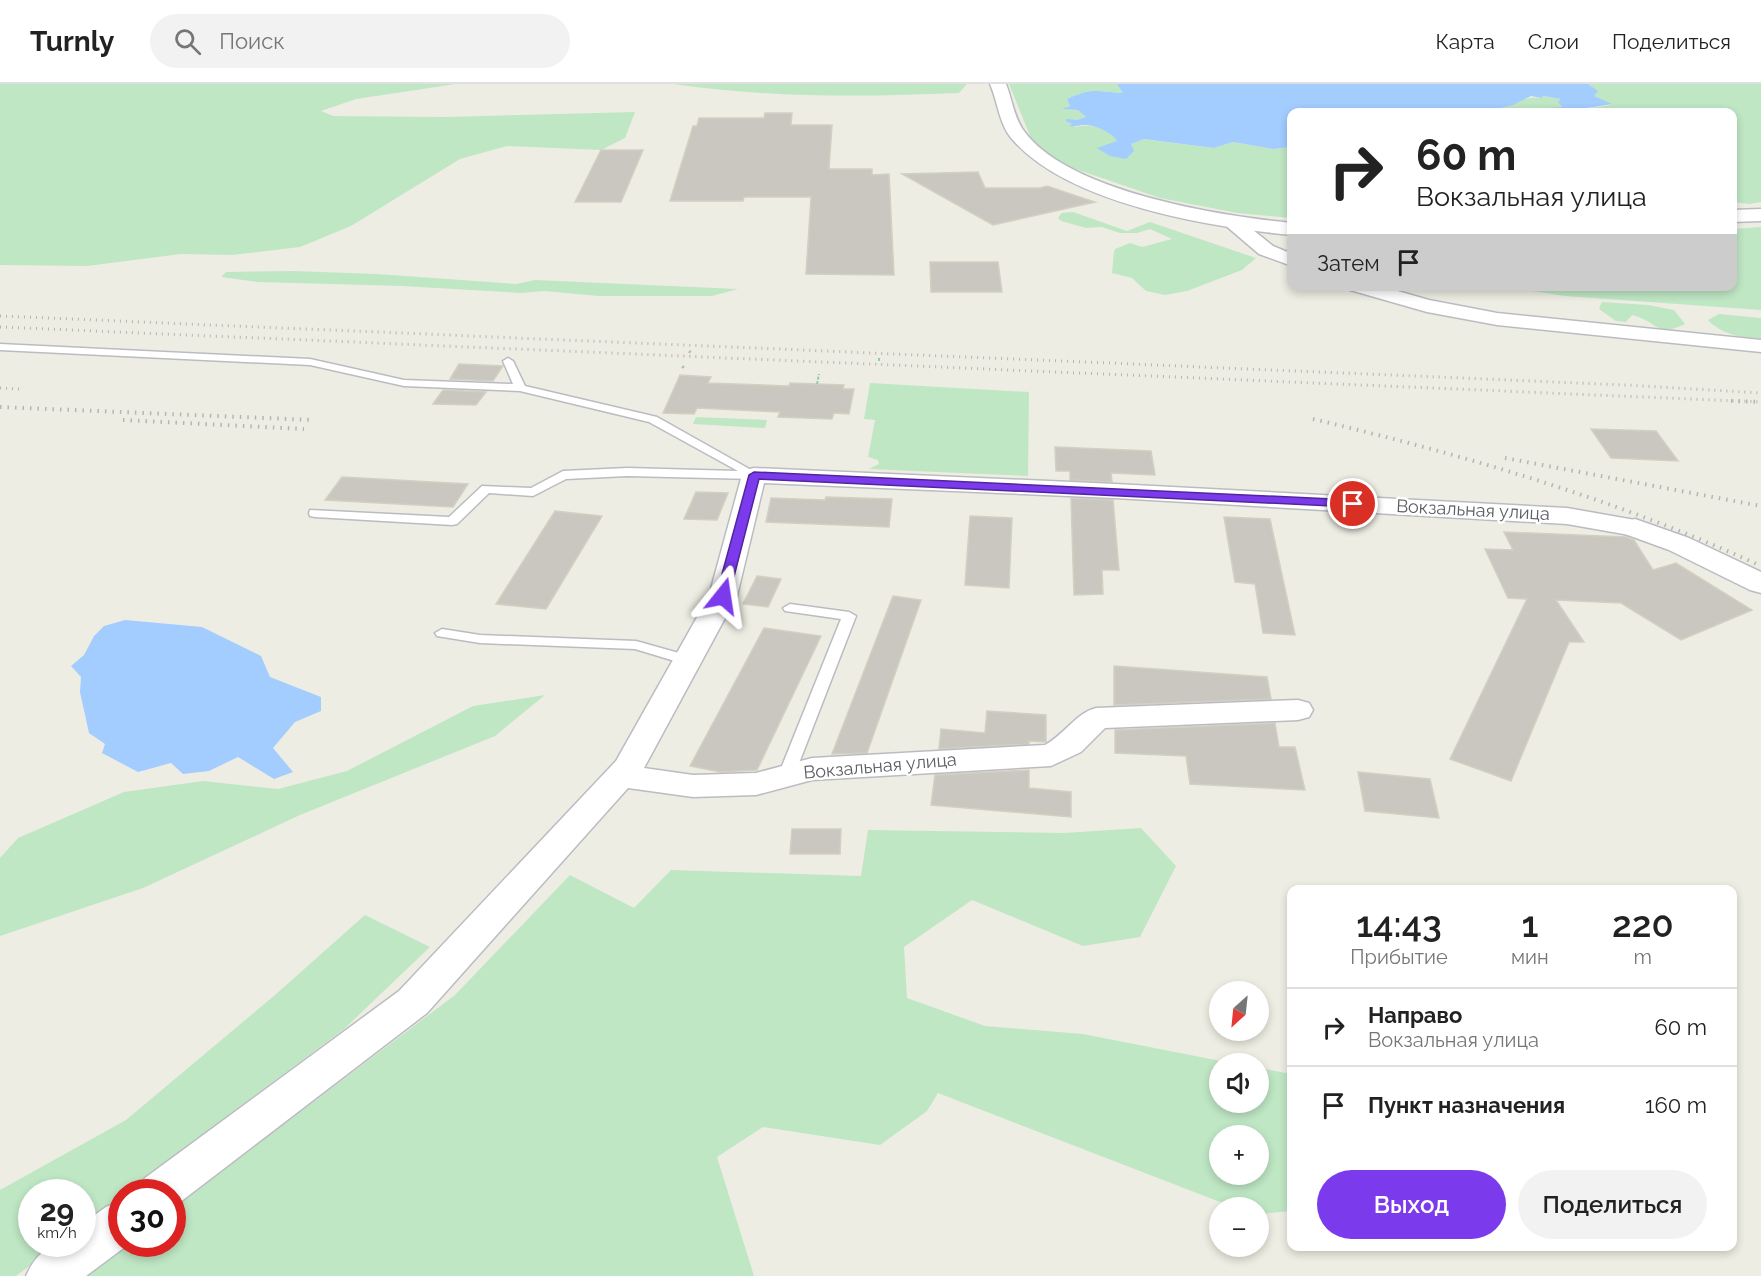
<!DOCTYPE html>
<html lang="ru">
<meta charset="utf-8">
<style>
body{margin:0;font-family:Raleway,sans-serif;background:#f2f2f2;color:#222;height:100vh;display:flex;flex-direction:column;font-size:22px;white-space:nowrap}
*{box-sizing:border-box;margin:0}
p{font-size:20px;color:#767676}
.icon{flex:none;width:33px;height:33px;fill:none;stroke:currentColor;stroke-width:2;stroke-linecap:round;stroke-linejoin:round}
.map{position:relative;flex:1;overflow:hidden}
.sheet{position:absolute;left:1287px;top:801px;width:450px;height:366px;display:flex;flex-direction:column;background:#fff;border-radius:12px;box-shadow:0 3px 9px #0003}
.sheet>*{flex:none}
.banner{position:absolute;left:1287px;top:24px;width:450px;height:183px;border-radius:12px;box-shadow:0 3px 9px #0003;background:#fff;color:#222;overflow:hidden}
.needle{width:39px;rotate:207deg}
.buttons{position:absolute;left:1209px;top:897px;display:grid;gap:12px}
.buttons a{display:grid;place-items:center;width:60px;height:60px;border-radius:50%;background:#fff;box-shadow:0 3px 9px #0003;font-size:30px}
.speed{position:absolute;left:18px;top:1095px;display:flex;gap:12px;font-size:30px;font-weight:700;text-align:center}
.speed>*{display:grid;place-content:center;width:78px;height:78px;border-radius:50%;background:#fff;box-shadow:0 3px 9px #0003;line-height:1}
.speed small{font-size:15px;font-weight:400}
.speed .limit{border:9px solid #d22;background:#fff;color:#111}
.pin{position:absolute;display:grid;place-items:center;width:51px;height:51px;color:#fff;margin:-26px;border:3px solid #fff;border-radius:50%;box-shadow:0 2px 6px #0007}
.me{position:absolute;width:66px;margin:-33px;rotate:15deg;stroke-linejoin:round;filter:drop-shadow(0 0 4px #0008)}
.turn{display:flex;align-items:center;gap:21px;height:126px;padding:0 30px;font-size:27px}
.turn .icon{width:78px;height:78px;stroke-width:2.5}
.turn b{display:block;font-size:42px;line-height:51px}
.then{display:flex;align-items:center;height:57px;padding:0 30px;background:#0003;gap:12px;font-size:22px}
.eta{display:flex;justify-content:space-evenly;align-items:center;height:102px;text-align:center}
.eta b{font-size:36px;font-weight:600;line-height:42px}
.cta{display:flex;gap:12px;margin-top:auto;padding:12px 30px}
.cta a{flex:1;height:69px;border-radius:36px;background:#7c3aed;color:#fff;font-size:24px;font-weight:600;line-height:69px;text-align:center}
.cta a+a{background:#f2f2f2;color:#222}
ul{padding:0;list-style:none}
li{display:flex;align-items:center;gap:18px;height:78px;padding:0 30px;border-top:2px solid #e0e0e0}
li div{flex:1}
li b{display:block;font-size:22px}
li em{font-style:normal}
header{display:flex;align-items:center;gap:36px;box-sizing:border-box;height:84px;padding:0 30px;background:#fff;border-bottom:2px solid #e0e0e0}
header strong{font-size:28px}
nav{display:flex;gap:33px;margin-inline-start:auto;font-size:21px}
.search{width:420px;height:54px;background:#f2f2f2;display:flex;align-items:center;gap:15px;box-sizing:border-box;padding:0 21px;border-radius:33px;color:#767676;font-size:22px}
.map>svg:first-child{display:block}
</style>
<header>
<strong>Turnly</strong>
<div class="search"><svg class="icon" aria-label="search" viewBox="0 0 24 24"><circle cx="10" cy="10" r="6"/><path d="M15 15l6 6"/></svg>Поиск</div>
<nav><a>Карта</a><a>Слои</a><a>Поделиться</a></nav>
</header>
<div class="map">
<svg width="1761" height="1192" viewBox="0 0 1761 1192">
<rect width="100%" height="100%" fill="#eeede3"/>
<g fill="#bfe7c4" fill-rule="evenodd">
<path d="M0 0H456L356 15 321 27 333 32 444 33 635 28 625 54 601 66 507 62 460 75 351 142 300 163 232 171 181 170 87 182 0 181Z"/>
<path d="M673 0H967L959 9C865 13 768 14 673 0Z"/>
<path d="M1009 0H1117L1124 9C1097 8 1094 3 1067 15L1070 22 1063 25 1078 26 1087 33 1077 36 1073 40 1076 43C1088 39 1111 44 1118 57L1111 60H1131L1143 55 1214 64 1233 58 1273 65 1291 63V134L1237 129 1160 114 1064 81 1032 57Z"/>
<path d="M1588 0H1761V118L1749 120 1733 118 1732 28H1497L1491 26C1507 22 1527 11 1542 14V12L1562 15 1563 23 1552 25 1562 28 1611 21 1594 12 1597 7Z"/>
<path d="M1073 128 1127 147 1150 138 1256 174 1242 186 1187 207 1165 211 1146 207 1132 194 1112 189 1114 168 1115 165 1130 159 1142 163 1172 155 1150 145 1137 149H1120L1102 143 1086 144 1061 137 1058 134 1062 129Z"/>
<path d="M1761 143V226L1565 212 1507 203 1732 202 1733 145Z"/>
<path d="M293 187 377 190 516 200 535 196 738 205 712 212H599L544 207 521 209 402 202 257 198 221 193 226 188Z"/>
<path d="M1602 218 1648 221 1674 226 1685 240C1656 254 1659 238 1632 231L1626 238 1616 237 1599 225Z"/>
<path d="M1719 230 1761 234V255C1743 254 1720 250 1708 236Z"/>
<path d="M870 299 1029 308 1028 392 869 385 879 380 878 376 868 373 875 336 864 335Z"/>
<path d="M696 333 767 336 765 344 693 340Z"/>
<path d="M545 611 495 652 300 731 143 804 0 852V774L18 754 124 708 203 697 278 705 347 687 473 622Z"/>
<path d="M1141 744 1176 782 1140 853 1083 862 972 816 904 863 907 914 985 942 1083 950 1231 979 1220 980V1018H1258L1259 984 1291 990V1127L1259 1130 1258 1124 1233 1123 938 1009 927 1027 880 1061 763 1043 717 1073 754 1192H82L126 1160H172L173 1124 455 911 570 791 634 824 671 786 861 792 868 746 1064 749ZM1220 1052H1258V1090H1220Z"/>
<path d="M365 831 430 863 344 945 126 1108H122L121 1112 83 1142 82 1108H32V1160H59L16 1192H0V1106L126 1036 275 911Z"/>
</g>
<g fill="#a3ccff">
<path d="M1117 0H1588L1598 7 1594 12 1612 20 1562 28 1550 24 1563 23 1558 18 1561 15 1543 12 1542 14 1531 12 1513 21 1492 26 1497 28H1292L1291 63 1273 65 1233 58 1214 64 1144 55 1131 60 1134 67 1126 75 1110 72 1097 64 1117 57C1114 49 1093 40 1084 41 1078 41 1076 43 1069 42L1072 40 1066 37V35L1077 36 1086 33 1078 26 1062 25 1070 22 1067 15C1094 3 1096 8 1123 9Z"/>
<path d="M125 536 202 543 261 572 270 593 321 613V627L295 638 273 664 293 688 274 695 238 673 209 687 183 690 171 679 138 688 102 669 105 660 89 649 80 608 81 593 71 582 84 571 94 552 104 542Z"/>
</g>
<g fill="#c9c7c0" stroke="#d3d0c2" stroke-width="1.5">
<path d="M765 29H792L791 41H832L829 85H872V91L889 90 894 191 806 190 811 113H744L743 117H670L693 42H697L699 34H764Z"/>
<path d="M601 66H643L621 118H575Z"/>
<path d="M978 88 985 104H1040L1047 102 1095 118 993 141 902 90Z"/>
<path d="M930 178H998L1002 208H931Z"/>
<path d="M459 280 503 282 493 297 450 295Z"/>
<path d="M680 291 711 293 708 299 789 302 790 299 844 301 843 305H854L849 330 834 329 832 335 778 333 780 328 697 324 694 330 663 329Z"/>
<path d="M443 306 486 308 476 321 433 320Z"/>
<path d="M1591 345 1656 347 1678 377 1611 374Z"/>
<path d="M1055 363 1151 367 1155 391 1111 389 1112 398 1070 396V387H1056Z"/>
<path d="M342 393 468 400 453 423 325 416Z"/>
<path d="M696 408 728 409 717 436 684 435Z"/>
<path d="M826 413 892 415 889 443 766 438 771 414 825 416Z"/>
<path d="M1071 414 1113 416 1119 486H1102L1103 510 1074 511Z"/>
<path d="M555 427 602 432 546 525 496 520Z"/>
<path d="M970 432 1012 434 1009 504 965 501Z"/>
<path d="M1224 433 1270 435 1295 551 1263 549 1255 500 1235 498Z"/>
<path d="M1504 448 1626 453 1634 456 1653 486 1676 479 1752 526 1681 556 1621 519 1556 516 1584 558H1569L1511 697 1450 675 1527 515 1508 514 1485 465 1513 466Z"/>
<path d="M757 492 781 495 768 523 743 520Z"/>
<path d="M893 512 921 516 867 669 832 670Z"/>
<path d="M764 544 821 552 757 686 720 688 690 682Z"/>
<path d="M1114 582 1267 593 1271 615 1114 621Z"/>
<path d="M987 627 1046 631V658L1029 657V660L939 665 941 645 985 649Z"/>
<path d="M1275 639 1279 663H1295L1305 706 1190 700 1186 672 1115 669V646Z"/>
<path d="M1029 686V704L1071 708V733L931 721 935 691Z"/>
<path d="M1358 688 1430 695 1439 734 1365 727Z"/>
<path d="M792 745H841L840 770H790Z"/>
</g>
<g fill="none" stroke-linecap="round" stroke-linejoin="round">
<g stroke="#bbbcc2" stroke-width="3">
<g id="service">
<path d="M0 260 310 275 404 296 513 300 503 277 508 274 513 277 525 302 657 333 760 391 754 395 627 392 566 395 533 412 489 409 457 440 452 441 315 433 310 432 309 429 310 426 449 433 482 402 531 404 563 387 627 384 738 387 649 338 520 307 404 302 310 281 0 266Z"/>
<path d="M790 520 849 528 856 532 794 692 792 696H780L778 692 841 535 785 527 783 524Z"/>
<path d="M442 545 480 551 636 557 693 573 695 576 688 581 635 565 480 559 437 552 435 549Z"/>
</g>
</g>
<g stroke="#bbbcc2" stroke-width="3">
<g id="minor">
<path d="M1231 132 1237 133 1273 162 1292 170V182L1259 170 1225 141 1222 137 1225 133Z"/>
<path d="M1348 202H1380L1429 216 1497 229 1761 256V268L1497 241 1427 228 1350 206Z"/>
<path d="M754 384 1115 400 1567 424 1635 436 1644 439 1648 444 1644 449 1635 452 1567 440 1115 414 764 399 737 512 644 684 693 691 756 689 812 674 1045 661C1064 651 1076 629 1096 624L1298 616 1309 619 1313 626 1309 633 1298 636 1105 644 1081 668 1051 682 812 696 756 711 693 713 628 704 427 929 175 1122 172 1123V1108H138L145 1094 399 907 616 677 709 512 742 391 745 386Z"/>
<path d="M122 1117V1160H129L86 1192H26C39 1163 53 1160 82 1160V1140L106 1123Z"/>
</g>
</g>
<g stroke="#bbbcc2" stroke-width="3">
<path id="tertiary" d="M1635 435 1689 454 1761 488V509L1750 506 1669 466 1625 450 1621 444 1625 438Z"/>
</g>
<g stroke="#b9bbc2" stroke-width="3">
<g id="secondary">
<path d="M990 0H1006C1012 15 1014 34 1024 47 1068 108 1220 132 1292 139V151C1210 143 1068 120 1012 55 999 40 998 18 990 0Z"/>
<path d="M1761 125V137L1732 138V126Z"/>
</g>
</g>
<g stroke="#98c8ab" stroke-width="2" stroke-dasharray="3 1.5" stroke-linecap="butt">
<path d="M689 269 691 266"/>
<path d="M879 274V277"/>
<path d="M682 284 684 282"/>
<path d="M817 300 819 290"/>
</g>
<use href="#service" fill="#fff" fill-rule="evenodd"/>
<use href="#minor" fill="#fff" fill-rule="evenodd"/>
<use href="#tertiary" fill="#fff" fill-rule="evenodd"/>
<use href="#secondary" fill="#fff" fill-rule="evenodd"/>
<g stroke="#b4b5b5" stroke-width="3" stroke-dasharray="1 5" stroke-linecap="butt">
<path d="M0 232 1626 301 1761 309"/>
<path d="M0 243 1761 318"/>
<path d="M0 304 20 305"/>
</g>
<g stroke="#b4b5b5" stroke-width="4" stroke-dasharray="1.5 6" stroke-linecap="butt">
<path d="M1731 317 1761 318"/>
<path d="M0 323 312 336"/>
<path d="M1313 335C1468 372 1615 415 1761 482"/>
<path d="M123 336 304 345"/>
<path d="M1505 374 1761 422"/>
</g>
</g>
<path fill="#7c3aed" stroke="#51269a" stroke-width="1.5" d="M754 388 1353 416 1359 420 1353 423 759 395 729 512 727 514H718L716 512 749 391Z"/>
<g text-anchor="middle" stroke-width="5" stroke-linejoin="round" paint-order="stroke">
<g font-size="18" fill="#5b5e64" stroke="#fff">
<text transform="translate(1473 426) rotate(3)" y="6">Вокзальная улица</text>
<text transform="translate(880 682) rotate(-5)" y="6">Вокзальная улица</text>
</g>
</g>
</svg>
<div class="buttons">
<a><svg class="needle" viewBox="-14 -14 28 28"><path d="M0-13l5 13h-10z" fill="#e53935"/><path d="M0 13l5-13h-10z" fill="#767676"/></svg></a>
<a><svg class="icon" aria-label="sound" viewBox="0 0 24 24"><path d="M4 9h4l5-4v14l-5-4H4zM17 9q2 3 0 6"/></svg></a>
<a>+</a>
<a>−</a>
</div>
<div class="speed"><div>29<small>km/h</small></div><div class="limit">30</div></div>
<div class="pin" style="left:1353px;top:420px;background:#d93025"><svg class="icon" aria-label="arrive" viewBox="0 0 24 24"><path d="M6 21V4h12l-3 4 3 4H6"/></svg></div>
<svg class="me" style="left:723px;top:512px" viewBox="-20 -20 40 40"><path d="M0-17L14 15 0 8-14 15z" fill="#7c3aed" stroke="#fff" stroke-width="4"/></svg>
<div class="banner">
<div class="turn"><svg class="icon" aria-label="right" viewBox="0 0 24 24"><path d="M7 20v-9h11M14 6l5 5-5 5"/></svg><div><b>60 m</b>Вокзальная улица</div></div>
<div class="then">Затем<svg class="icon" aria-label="arrive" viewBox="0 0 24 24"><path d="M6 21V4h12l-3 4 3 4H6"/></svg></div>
</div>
<section class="sheet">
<div class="eta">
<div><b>14:43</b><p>Прибытие</p></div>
<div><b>1</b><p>мин</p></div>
<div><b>220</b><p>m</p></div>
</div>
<ul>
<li><svg class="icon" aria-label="right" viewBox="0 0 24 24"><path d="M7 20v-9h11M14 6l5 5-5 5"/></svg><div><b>Направо</b><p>Вокзальная улица</p></div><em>60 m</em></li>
<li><svg class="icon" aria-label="arrive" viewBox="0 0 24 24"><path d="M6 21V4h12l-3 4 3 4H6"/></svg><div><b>Пункт назначения</b></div><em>160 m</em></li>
</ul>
<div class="cta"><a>Выход</a><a>Поделиться</a></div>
</section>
</div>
